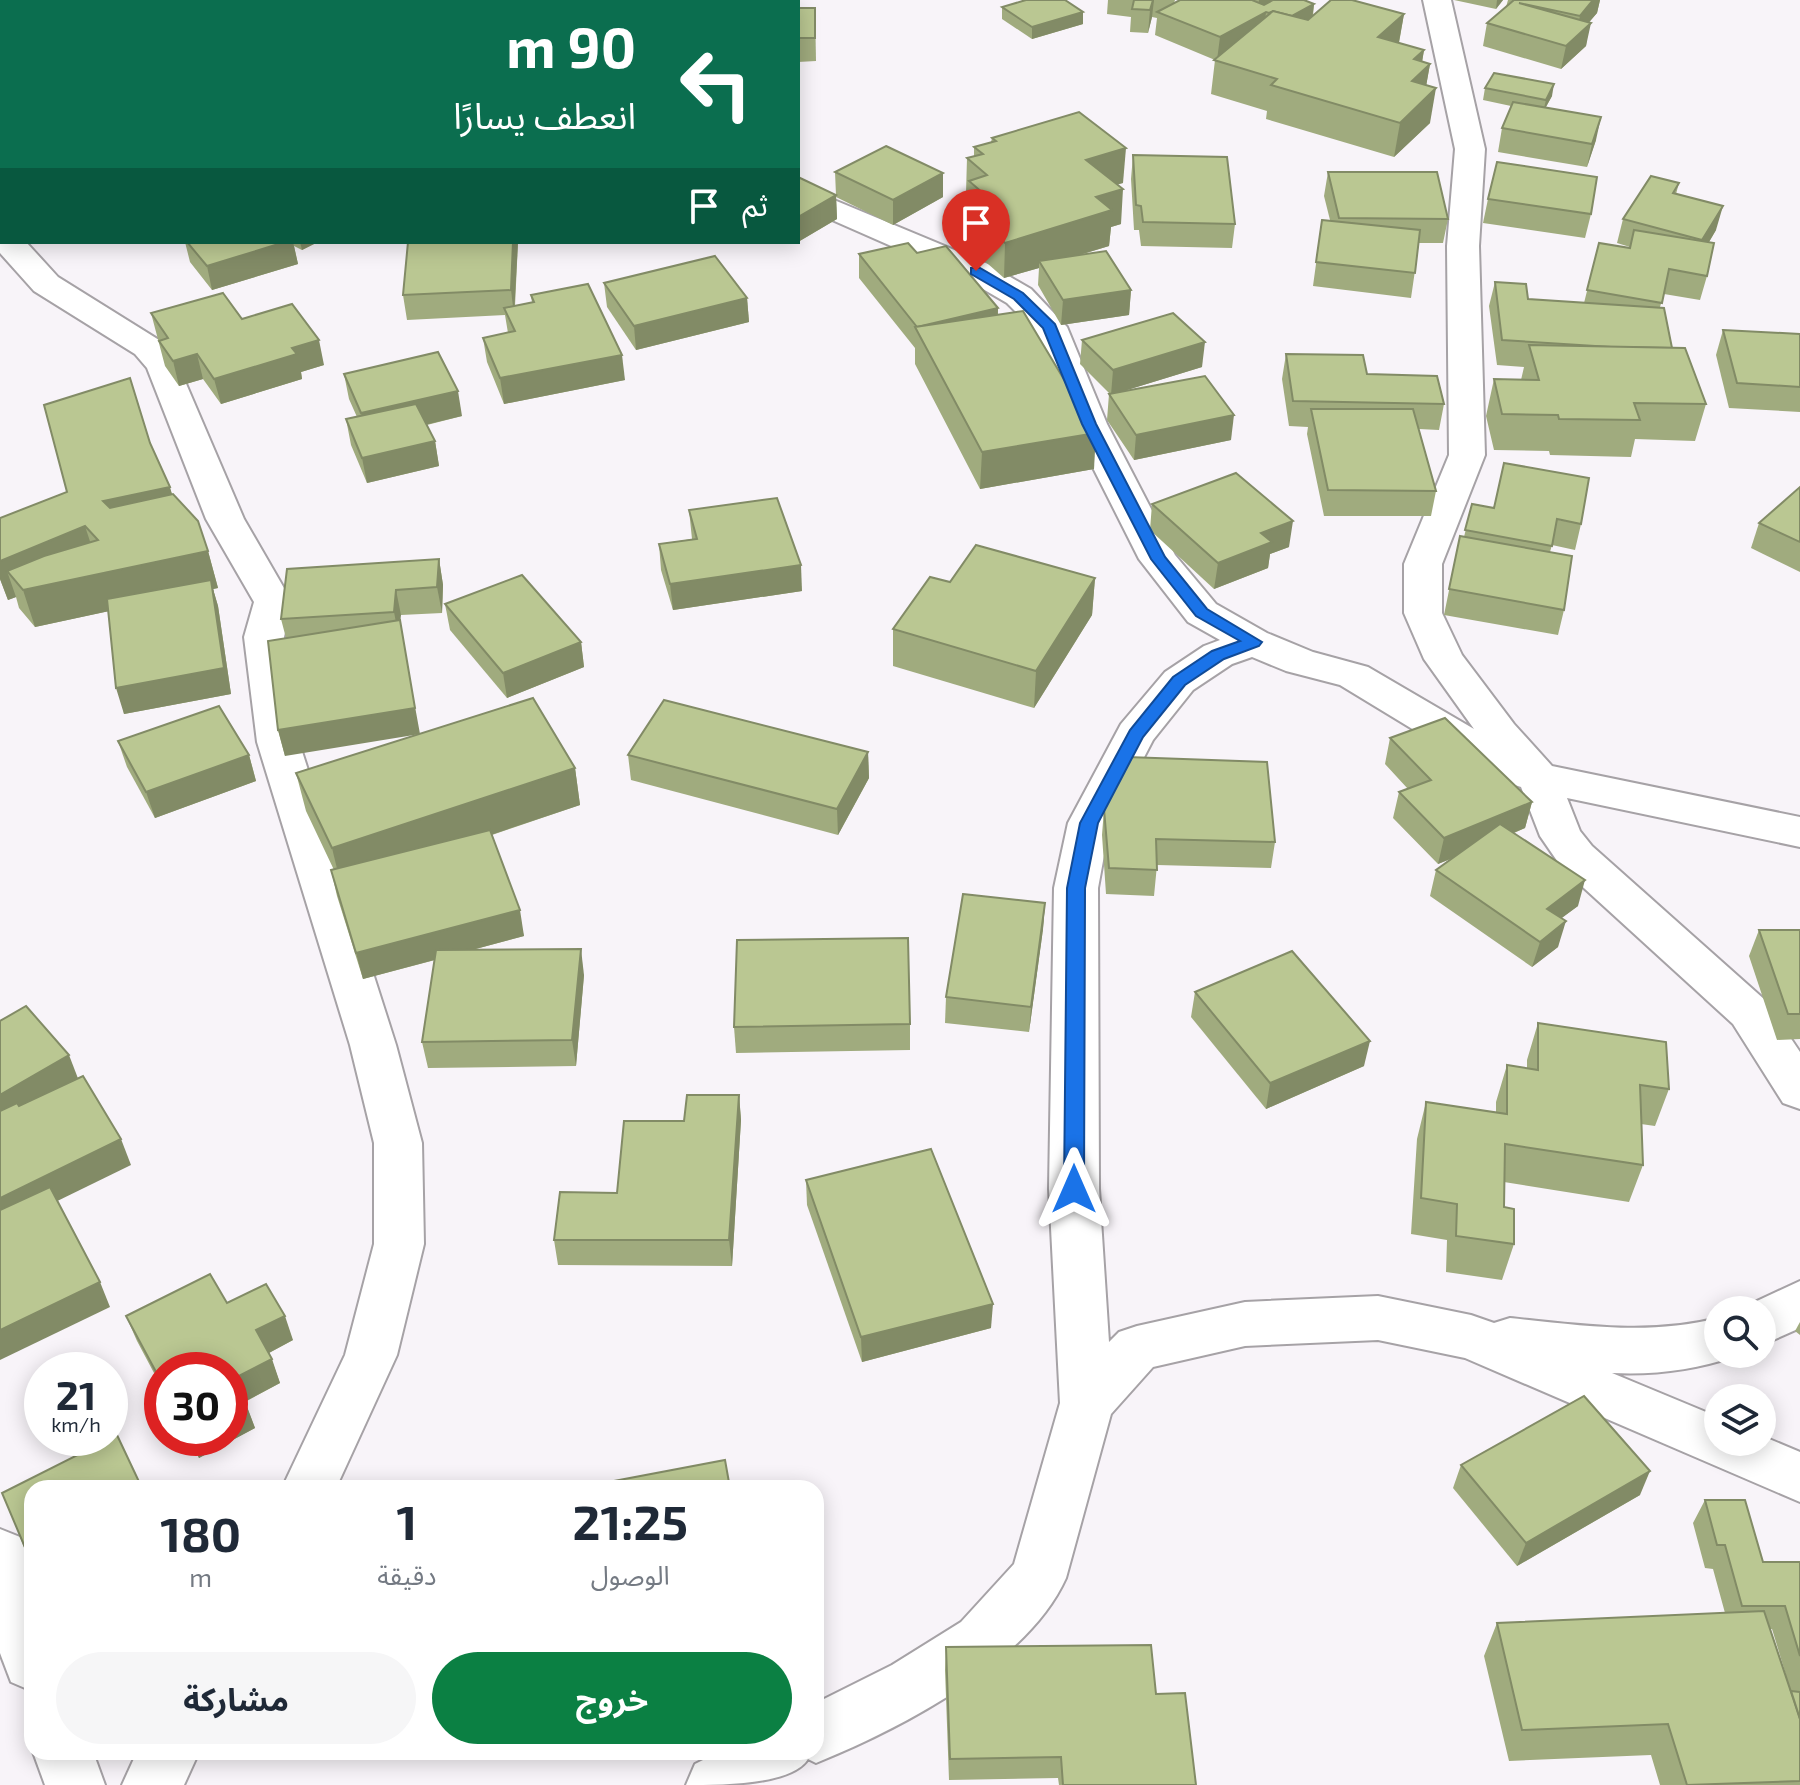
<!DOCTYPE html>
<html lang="ar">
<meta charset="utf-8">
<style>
body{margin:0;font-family:"Exo 2","Noto Sans Arabic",sans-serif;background:#f6f6f7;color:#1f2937;direction:rtl;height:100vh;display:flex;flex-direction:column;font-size:30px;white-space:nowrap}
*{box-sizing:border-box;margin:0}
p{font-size:26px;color:#747a83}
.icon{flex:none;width:44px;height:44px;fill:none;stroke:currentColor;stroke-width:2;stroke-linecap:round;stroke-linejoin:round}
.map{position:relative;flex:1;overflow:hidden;direction:ltr}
.side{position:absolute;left:24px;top:1480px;width:800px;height:280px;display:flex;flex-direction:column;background:#fff;border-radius:24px;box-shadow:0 4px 20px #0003;direction:rtl}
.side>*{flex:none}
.top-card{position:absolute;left:0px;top:0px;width:800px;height:244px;box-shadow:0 4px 20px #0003;direction:rtl;background:#0b6e4f;color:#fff;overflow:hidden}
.buttons{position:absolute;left:1704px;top:1296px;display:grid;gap:16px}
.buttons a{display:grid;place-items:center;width:72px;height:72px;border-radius:50%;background:#fff;box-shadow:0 4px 20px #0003;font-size:40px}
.speed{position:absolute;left:24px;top:1352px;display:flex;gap:16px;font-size:40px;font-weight:700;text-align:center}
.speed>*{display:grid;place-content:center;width:104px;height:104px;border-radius:50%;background:#fff;box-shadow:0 4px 20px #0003;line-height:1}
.speed small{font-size:20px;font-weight:400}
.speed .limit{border:12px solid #d22;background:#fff;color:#111}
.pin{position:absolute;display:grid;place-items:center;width:68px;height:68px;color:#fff;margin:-82px -34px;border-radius:50% 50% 50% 0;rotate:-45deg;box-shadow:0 0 8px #0007}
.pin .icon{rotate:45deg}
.me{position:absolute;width:88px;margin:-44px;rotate:0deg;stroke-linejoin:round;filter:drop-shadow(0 0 6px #0008)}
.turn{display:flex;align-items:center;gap:28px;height:168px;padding:0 32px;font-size:36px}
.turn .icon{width:104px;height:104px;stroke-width:2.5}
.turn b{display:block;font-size:56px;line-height:68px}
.then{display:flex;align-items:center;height:76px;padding:0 32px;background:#0003;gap:16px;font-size:30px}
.eta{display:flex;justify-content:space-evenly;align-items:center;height:136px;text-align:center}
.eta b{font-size:48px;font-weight:700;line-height:56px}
.cta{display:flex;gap:16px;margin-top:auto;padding:16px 32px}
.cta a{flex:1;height:92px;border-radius:48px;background:#0b8043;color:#fff;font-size:32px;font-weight:700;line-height:92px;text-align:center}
.cta a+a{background:#f6f6f7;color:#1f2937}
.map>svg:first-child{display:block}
</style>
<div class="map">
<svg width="1800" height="1785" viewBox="0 0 1800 1785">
<rect width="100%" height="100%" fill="#f8f4f9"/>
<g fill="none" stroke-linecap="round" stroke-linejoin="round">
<g stroke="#a6a2a6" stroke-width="4">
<g id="street">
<path d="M1423 0H1451L1485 149 1479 246 1485 455 1442 564V613L1462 655 1514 724 1552 766 1800 817V847L1567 798 1580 831 1592 846 1765 1000 1800 1052V1109L1783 1103 1733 1024 1562 868 1540 836 1521 787 1493 778 1340 685 1286 671 1252 657 1232 664 1193 690 1153 740 1110 823 1098 888 1099 1189 1109 1342 1119 1332 1137 1326 1245 1302 1378 1296 1471 1315 1494 1323 1510 1318C1580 1325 1649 1336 1718 1318V1354L1736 1356C1695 1370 1656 1375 1612 1373L1718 1417V1442H1762V1436L1800 1452V1502L1465 1358 1378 1340 1245 1346 1153 1367 1111 1414 1066 1578C1028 1663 900 1729 816 1763L808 1759C792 1785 722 1785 686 1785L695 1764 719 1752H816V1703L892 1665 961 1622 1014 1564 1060 1403 1049 1189 1054 888 1068 823 1121 724 1165 672 1204 646 1220 640 1188 622 1139 559 1071 424 1035 331 1007 303 964 278 798 205V185L988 264 1031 289 1067 327 1107 424 1175 555 1216 604 1267 633 1313 652 1368 667 1474 729 1424 659 1404 613V564L1449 455 1447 246 1455 149Z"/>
<path d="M0 234 2 242H26L58 277 159 340 175 358 244 519 292 602 284 637 299 742 396 1045 422 1143 424 1244 397 1355 336 1488H282L345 1355 374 1244V1143L350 1045 257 742 244 637 254 602 206 519 147 368 135 354 34 291 0 253Z"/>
<path d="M1800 1281V1328L1762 1345V1310H1742L1744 1307Z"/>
<path d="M0 1529 20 1537 32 1568V1691L11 1682 0 1653Z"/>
<path d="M33 1752H93L105 1785H45Z"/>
<path d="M137 1752H199L184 1785H122Z"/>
</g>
</g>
<use href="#street" fill="#fff" fill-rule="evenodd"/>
</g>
<g fill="#a0ab7e" fill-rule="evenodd">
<path d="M1108 0H1175L1174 3 1180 0H1304L1314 4 1313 16 1404 14 1399 43 1424 50 1422 62 1430 64 1426 86 1430 123 1394 157 1266 119 1267 111 1211 94 1215 60 1155 35 1157 18 1152 17 1148 33 1130 32 1131 17 1107 14Z"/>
<path d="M1454 0H1503L1496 9Z"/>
<path d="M1508 0H1600L1597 13 1589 22 1586 46 1561 69 1483 46 1487 23 1506 7Z"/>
<path d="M1002 7 1083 12V24L1032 39 1002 19Z"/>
<path d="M798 8H815L816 61 798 62Z"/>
<path d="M1485 88 1552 96 1546 107 1596 140 1587 167 1498 152 1502 128 1511 106 1483 100Z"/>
<path d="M992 138 1123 183 1117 184 1121 224 1111 227 1109 246 1080 255 1131 290 1129 315 1061 325 1038 285 1039 268 1004 278 971 249 972 218 968 216 969 195 966 193 967 158 974 156V147L991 142Z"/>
<path d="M1133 155 1235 224 1232 248 1141 246 1139 230H1134L1131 179Z"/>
<path d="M835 172 943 173V197L893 225 836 197 837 219 798 242V177L836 195Z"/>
<path d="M1328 172 1448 219 1443 243H1419L1411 298 1313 286 1322 220H1330L1324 196Z"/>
<path d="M1679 183 1676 194 1716 230 1709 242 1707 276 1700 300 1664 294 1660 307 1672 348 1706 404 1695 441 1635 439 1631 457 1550 455 1549 451 1494 450 1486 416 1494 379 1521 380 1524 367 1497 365 1489 306 1495 282 1528 299 1584 303 1599 243 1630 248V247L1617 243 1623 219Z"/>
<path d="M1488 199 1591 214 1585 238 1483 223Z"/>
<path d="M185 242H318L302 250 294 246 298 264 212 290 190 262Z"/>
<path d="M518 242 515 306 532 303 531 295 625 380 504 404 487 362 483 338 508 333 505 315 407 320 403 295Z"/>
<path d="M917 253 998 308V315L1094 469 980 489 915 364V348L859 278V254Z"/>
<path d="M604 283 747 298 749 322 636 350 607 307Z"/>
<path d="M151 313 242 319 324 365 301 372 302 379 221 404 203 379 179 386 165 366Z"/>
<path d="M1723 330 1800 334V412L1729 408 1716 355Z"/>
<path d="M1082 340 1202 367 1117 393 1231 440 1134 460 1107 420 1109 394H1110L1080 364Z"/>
<path d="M1286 354 1367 374 1444 404 1439 430 1419 429 1436 491 1431 516H1324L1307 434 1308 427 1289 426 1282 379Z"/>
<path d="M344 374 462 416 427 425 435 441 439 466 367 483 351 445 346 419 357 417 349 399Z"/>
<path d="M150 443 172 494 208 551 218 588 213 589 218 606 231 694 124 714 109 611 35 627 19 608 16 597 8 600 0 579Z"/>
<path d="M1800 487V572L1751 548 1759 523Z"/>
<path d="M1152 504 1289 547 1270 554 1268 568 1214 589 1150 530Z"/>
<path d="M1472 504 1581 524 1575 550 1552 545 1550 552 1564 610 1558 635 1444 615 1460 536 1464 537Z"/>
<path d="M689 510 802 591 673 610 661 570 659 544 692 539Z"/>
<path d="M439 559 443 585 442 613 401 615 285 756 278 730 286 638 281 619Z"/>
<path d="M1095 578 1092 615 1034 708 893 666V629L950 582Z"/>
<path d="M445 604 581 642 584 667 507 698 450 630Z"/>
<path d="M1390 738 1532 802 1525 828 1514 833 1578 906 1561 918 1558 947 1532 967 1430 896 1436 870 1453 858 1438 864 1393 818 1399 792 1408 789 1385 764Z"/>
<path d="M118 741 249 755 256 781 155 818 127 767Z"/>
<path d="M868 752 869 778 838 835 631 780 628 755Z"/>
<path d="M575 768 580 805 492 835 524 936 472 950 584 975 576 1066 428 1068 422 1042 435 960 363 979 337 896 331 870H334L306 811 296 773Z"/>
<path d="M1104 809 1275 842 1271 868 1157 865 1154 896 1106 894 1102 835Z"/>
<path d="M1045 903 1043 929 1029 1032 945 1023 946 997Z"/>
<path d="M1759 930H1800V1039L1777 1040 1749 956Z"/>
<path d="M1195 992 1364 1066 1266 1109 1191 1017Z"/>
<path d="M1538 1023 1669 1089 1655 1126 1641 1124 1643 1165 1629 1202 1504 1182V1207L1514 1244 1502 1280 1446 1272 1447 1240 1411 1234 1417 1139 1426 1102 1496 1112V1102L1507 1065 1527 1068V1060Z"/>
<path d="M910 1024V1050L736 1053 734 1027Z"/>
<path d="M739 1095 741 1120 732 1266 558 1265 554 1240 617 1193 684 1121Z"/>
<path d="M806 1180 991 1328 862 1362 807 1205Z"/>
<path d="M227 1303 293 1340 269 1353 280 1383 245 1402 255 1428 199 1458 188 1438H230L162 1370V1388L137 1341 126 1316Z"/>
<path d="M1800 1322V1335L1795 1331Z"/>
<path d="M1461 1465 1640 1495 1517 1566 1453 1488Z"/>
<path d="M1705 1500 1763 1562H1800V1785H1660L1651 1755 1509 1761 1484 1656 1497 1623 1725 1613 1713 1569 1705 1568 1693 1523ZM1770 1629H1772L1786 1675Z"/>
<path d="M946 1647 1156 1694 1196 1785H1059L1058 1778 949 1780 945 1670Z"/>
</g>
<g fill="#828b66">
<path d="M1153 0H1154L1152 17 1148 33 1150 10Z"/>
<path d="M1259 0H1278L1277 7 1266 13 1263 35 1217 60 1220 37 1257 17Z"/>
<path d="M1497 0H1503L1496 9Z"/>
<path d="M1593 0H1600L1597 13 1580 33 1591 23 1586 46 1561 69 1566 46 1575 37 1580 16Z"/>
<path d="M1314 4 1311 27 1285 20Z"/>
<path d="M1083 12V24L1032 39V27Z"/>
<path d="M1404 14 1398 47 1378 37Z"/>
<path d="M1424 50 1420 74 1430 64 1424 98 1406 115 1414 59Z"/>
<path d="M1554 84 1552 96 1543 112 1546 100Z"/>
<path d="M1436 88 1430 123 1394 157 1400 123Z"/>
<path d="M1601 117 1596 140 1587 167 1592 144Z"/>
<path d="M2 120V146H0V121Z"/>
<path d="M1126 148 1123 183 1084 194 1086 160Z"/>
<path d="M943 173V197L893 225V200Z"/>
<path d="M1123 189 1121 224 1111 227 1109 246 1042 266 1039 261V268L1004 278 1005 243 1096 197Z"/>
<path d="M836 195 837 219 798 242V217Z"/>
<path d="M1723 206 1716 230 1696 264 1702 240Z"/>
<path d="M285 242H293L298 264 212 290 207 266Z"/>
<path d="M300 242H318L302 250Z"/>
<path d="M513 242H518L514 315 511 290Z"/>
<path d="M1131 290 1129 315 1061 325 1063 300Z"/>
<path d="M747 298 749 322 636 350 634 326Z"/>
<path d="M998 308 997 332 917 327Z"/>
<path d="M319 340 324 365 301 372 302 379 221 404 214 379 292 348Z"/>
<path d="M1205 342 1202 367 1111 395 1113 370Z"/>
<path d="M197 354 203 379 179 386 173 361Z"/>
<path d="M622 355 625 380 504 404 500 378Z"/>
<path d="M458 391 462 416 366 439 361 413Z"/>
<path d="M1234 415 1231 440 1134 460 1136 435Z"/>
<path d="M1096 433 1094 469 980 489 982 452Z"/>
<path d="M435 441 439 466 367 483 362 458Z"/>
<path d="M170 487 180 524 114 538 103 501Z"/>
<path d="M1293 521 1289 547 1270 554 1268 568 1214 589 1218 563 1261 533Z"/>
<path d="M85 526 97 563 208 551 218 588 213 589 218 606 231 694 124 714 116 688 212 589 35 627 23 590 7 571 16 597 8 600 0 579V561Z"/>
<path d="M439 559 443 585 442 613 437 587Z"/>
<path d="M801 565 802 591 673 610 670 584Z"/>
<path d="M1095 578 1092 615 1034 708 1036 671Z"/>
<path d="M396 590 401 615 400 624 420 734 285 756 278 730 399 638 394 612Z"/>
<path d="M581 642 584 667 507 698 503 673Z"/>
<path d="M868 752 869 778 838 835 837 809Z"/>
<path d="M249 755 256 781 155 818 146 792Z"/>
<path d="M575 768 580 805 341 885 332 848Z"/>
<path d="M1532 802 1525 828 1438 864 1444 838Z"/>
<path d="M1585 880 1578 906 1539 935 1547 909Z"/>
<path d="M1045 903 1043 929 1029 1032 1031 1007Z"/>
<path d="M520 910 524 936 363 979 356 953Z"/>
<path d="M1566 921 1558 947 1532 967 1540 942Z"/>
<path d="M581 949 584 975 576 1066 572 1040Z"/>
<path d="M1370 1041 1364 1066 1266 1109 1270 1083Z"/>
<path d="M69 1055 79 1081 0 1127V1095Z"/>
<path d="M739 1095 741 1120 732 1266 729 1240Z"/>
<path d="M121 1139 131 1165 0 1229V1198Z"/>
<path d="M100 1282 110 1307 0 1360V1330Z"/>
<path d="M993 1304 991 1328 862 1362 861 1337Z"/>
<path d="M285 1316 293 1340 265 1355 256 1330Z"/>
<path d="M272 1359 280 1383 242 1403 233 1379Z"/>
<path d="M246 1404 255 1428 199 1458 191 1438H230V1413Z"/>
<path d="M1650 1471 1640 1495 1517 1566 1526 1543Z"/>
</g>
<g fill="#bac792" stroke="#828b66" stroke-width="2">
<path d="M365 0H455L460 2H369Z"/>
<path d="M1026 0H1065L1083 12 1032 27 1002 7Z"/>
<path d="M1134 0H1153L1150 10 1132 9Z"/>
<path d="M1180 0H1252L1264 5 1273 0H1304L1314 4 1292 16 1273 11 1269 13 1266 12 1220 37 1157 12Z"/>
<path d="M1331 0H1352L1404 14 1378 37 1424 50 1414 59 1430 64 1412 81 1436 88 1400 123 1271 85 1277 79 1214 60 1273 11 1308 20Z"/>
<path d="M1514 0H1593L1580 16 1519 3 1591 23 1566 46 1487 23Z"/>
<rect x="798" y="8" width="17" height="30"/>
<path d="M1494 73 1554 84 1546 100 1485 88Z"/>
<path d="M0 89H2V120L0 121Z"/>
<path d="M1513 102 1601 117 1592 144 1502 128Z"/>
<path d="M1079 112 1126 148 1086 160 1123 189 1096 197 1112 210 1005 243 972 214 998 206 969 181 987 175 967 158 983 154 974 147 996 141 992 138Z"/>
<path d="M886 146 943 173 893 200 835 172Z"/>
<path d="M1133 155 1227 157 1235 224 1143 222 1141 206 1136 205Z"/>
<path d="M1497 162 1597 177 1591 214 1488 199Z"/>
<path d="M1328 172H1437L1448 219 1339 218Z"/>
<path d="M1651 176 1679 183 1673 193 1723 206 1702 240 1623 219Z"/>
<path d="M798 177 836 195 798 217Z"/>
<path d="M1322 220 1420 230 1415 273 1316 262Z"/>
<path d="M1634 230 1714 243 1707 276 1669 269 1662 303 1587 290 1599 243 1630 248Z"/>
<path d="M187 242H285L207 266Z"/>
<path d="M408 242H513L511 290 403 295Z"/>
<path d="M908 243 917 253 946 246 998 308 917 327 859 254Z"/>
<path d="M1106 251 1131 290 1063 300 1039 261Z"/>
<path d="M715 256 747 298 634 326 604 283Z"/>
<path d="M1495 282 1526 284 1528 299 1664 308 1672 348 1611 347 1502 340Z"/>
<path d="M588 284 622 355 500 378 483 338 515 331 504 308 534 302 531 295Z"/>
<path d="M223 293 242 319 292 304 319 340 292 348 297 354 214 379 197 354 173 361 159 341 168 338 151 313Z"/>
<path d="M1023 311 1096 433 982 452 915 327Z"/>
<path d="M1173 313 1205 342 1113 370 1082 340Z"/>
<path d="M1723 330 1800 334V387L1737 383Z"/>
<path d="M1529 345 1685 348 1706 404 1634 403 1640 420 1559 419 1558 415 1502 414 1494 379 1539 380Z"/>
<path d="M438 352 458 391 361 413 344 374Z"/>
<path d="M1286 354 1363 355 1367 374 1437 376 1444 404 1293 401Z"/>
<path d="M1205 376 1234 415 1136 435 1109 394Z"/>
<path d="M130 378 150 443 170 487 103 501 110 508 173 494 198 521 208 551 23 590 7 571 44 556 98 540 85 526 0 561V518L67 492 44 405Z"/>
<path d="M416 404 435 441 362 458 346 419Z"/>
<path d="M1311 409H1413L1436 491 1328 490Z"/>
<path d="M1504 463 1589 478 1581 524 1557 519 1552 546 1465 530 1472 504 1494 508Z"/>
<path d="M1236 473 1293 521 1261 533 1272 542 1218 563 1152 504Z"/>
<path d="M1800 487V542L1759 523Z"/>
<path d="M777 498 801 565 670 584 659 544 697 539 689 510Z"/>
<path d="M1460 536 1572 556 1564 610 1449 589Z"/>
<path d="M976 545 1095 578 1036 671 893 629 930 577 950 582Z"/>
<path d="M439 559 437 587 396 590 394 612 281 619 287 569Z"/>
<path d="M522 575 581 642 503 673 445 604Z"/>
<path d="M211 580 224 668 116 688 107 599Z"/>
<path d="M400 620 415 708 278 730 268 641Z"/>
<path d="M533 698 575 768 332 848 296 773Z"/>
<path d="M664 700 868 752 837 809 628 755Z"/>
<path d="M219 706 249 755 146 792 118 741Z"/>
<path d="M1445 718 1532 802 1444 838 1399 792 1431 780 1390 738Z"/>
<path d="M1127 757 1267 762 1275 842 1156 839 1157 870 1109 868 1104 809Z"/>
<path d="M1500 824 1585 880 1547 909 1566 921 1540 942 1436 870Z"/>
<path d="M490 830 520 910 356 953 331 870Z"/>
<path d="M963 894 1045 903 1031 1007 946 997Z"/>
<path d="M1759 930H1800V1014H1788Z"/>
<path d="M908 938 910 1024 734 1027 737 940Z"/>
<path d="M581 949 572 1040 422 1042 436 950Z"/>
<path d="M1292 951 1370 1041 1270 1083 1195 992Z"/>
<path d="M26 1006 69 1055 0 1095V1021Z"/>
<path d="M1538 1023 1666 1042 1669 1089 1640 1085 1643 1165 1505 1144 1504 1207 1514 1209V1244L1456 1236 1457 1204 1421 1198 1426 1102 1507 1114V1065L1538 1070Z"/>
<path d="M83 1076 121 1139 0 1198V1111L17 1103 19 1106Z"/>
<path d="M687 1095H739L729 1240H554L560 1192 617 1193 624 1121H684Z"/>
<path d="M931 1149 993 1304 861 1337 806 1180Z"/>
<path d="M50 1187 100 1282 0 1330V1210Z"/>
<path d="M210 1274 227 1303 266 1284 285 1316 256 1330 272 1359 233 1379 246 1404 230 1413V1370H162V1383L126 1316Z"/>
<path d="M1584 1396 1650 1471 1526 1543 1461 1465Z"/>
<path d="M117 1435 142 1488H32V1564L2 1493Z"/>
<path d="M725 1460 730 1488H577Z"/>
<path d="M1705 1500H1745L1763 1562H1800V1656L1785 1606H1742L1725 1545H1717Z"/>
<path d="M1764 1611 1800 1719V1781L1687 1785 1668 1724 1522 1730 1497 1623Z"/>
<path d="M1151 1645 1156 1694 1185 1693 1196 1785H1063L1061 1757 950 1759 946 1647Z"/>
<path d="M1791 1691 1800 1692V1719L1794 1700Z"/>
</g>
<path fill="#1a73e8" stroke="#114b97" stroke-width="2" d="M971 268H980L1023 293 1055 324 1096 424 1165 557 1207 609 1262 642 1259 646 1224 659 1185 685 1143 737 1098 823 1085 888 1084 1189 1081 1195 1074 1197 1067 1195 1064 1189 1067 888 1080 823 1130 730 1173 677 1212 651 1240 641 1196 616 1151 559 1082 424 1043 328 1014 299 971 274Z"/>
</svg>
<div class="buttons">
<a><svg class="icon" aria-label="search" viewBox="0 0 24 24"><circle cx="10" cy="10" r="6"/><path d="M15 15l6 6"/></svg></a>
<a><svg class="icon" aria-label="layers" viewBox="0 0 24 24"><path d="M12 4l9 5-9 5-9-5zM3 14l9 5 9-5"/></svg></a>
</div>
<div class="speed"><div>21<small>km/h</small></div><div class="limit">30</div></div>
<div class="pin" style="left:976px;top:271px;background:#d93025"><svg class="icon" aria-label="arrive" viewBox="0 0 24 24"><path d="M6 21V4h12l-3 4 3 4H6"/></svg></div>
<svg class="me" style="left:1074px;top:1189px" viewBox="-20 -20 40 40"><path d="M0-17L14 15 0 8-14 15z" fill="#1a73e8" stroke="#fff" stroke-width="4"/></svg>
<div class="top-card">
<div class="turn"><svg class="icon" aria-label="left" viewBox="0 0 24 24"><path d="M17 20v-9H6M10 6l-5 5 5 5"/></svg><div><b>90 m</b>انعطف يسارًا</div></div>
<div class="then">ثم<svg class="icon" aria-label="arrive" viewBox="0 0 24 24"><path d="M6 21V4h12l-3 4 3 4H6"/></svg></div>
</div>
<section class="side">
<div class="eta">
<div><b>21:25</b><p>الوصول</p></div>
<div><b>1</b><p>دقيقة</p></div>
<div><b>180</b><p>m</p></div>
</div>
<div class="cta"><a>خروج</a><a>مشاركة</a></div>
</section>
</div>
